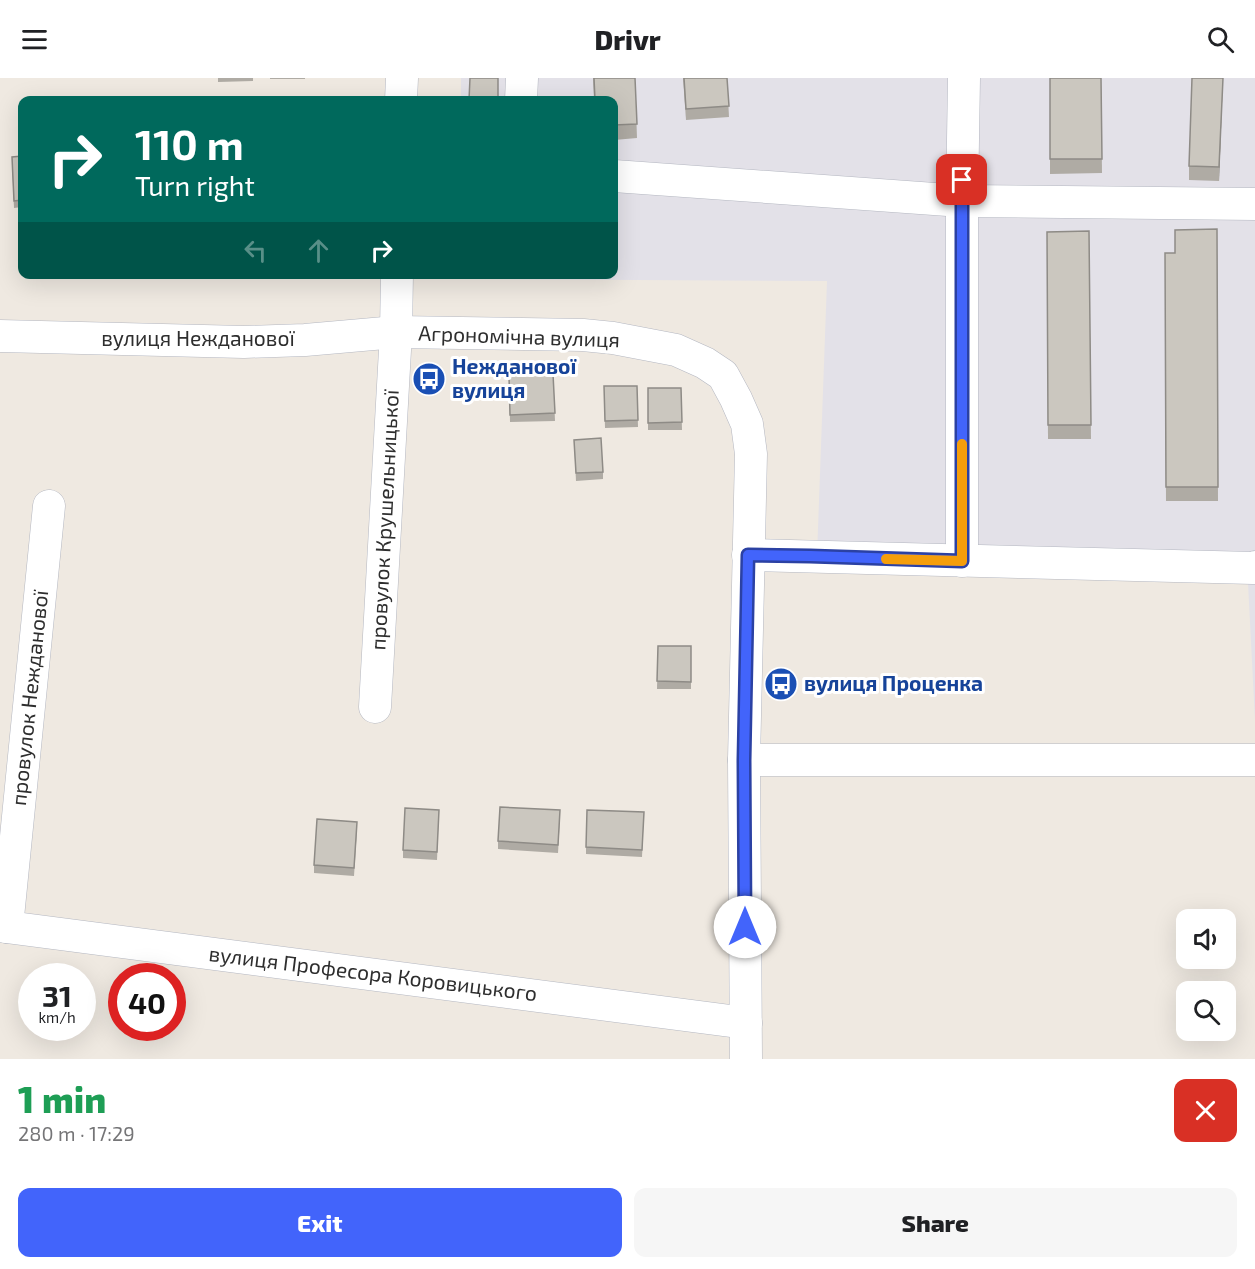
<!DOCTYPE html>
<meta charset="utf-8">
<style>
body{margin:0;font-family:"Exo 2",sans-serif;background:#f6f6f6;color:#202124;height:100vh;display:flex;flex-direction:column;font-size:22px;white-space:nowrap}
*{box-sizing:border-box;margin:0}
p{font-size:20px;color:#757577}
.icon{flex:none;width:33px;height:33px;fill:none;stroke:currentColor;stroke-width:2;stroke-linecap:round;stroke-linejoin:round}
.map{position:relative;height:981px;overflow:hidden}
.drawer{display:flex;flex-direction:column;background:#fff;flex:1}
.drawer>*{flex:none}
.guide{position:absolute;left:18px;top:18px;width:600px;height:183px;border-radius:12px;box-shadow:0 6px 24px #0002;background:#00695c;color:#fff;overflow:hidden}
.controls{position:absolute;left:1176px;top:831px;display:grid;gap:12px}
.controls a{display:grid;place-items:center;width:60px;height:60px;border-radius:12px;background:#fff;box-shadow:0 6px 24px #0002;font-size:30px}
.speed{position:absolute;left:18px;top:885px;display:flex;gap:12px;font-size:30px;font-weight:700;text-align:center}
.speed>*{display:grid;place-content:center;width:78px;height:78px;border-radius:50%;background:#fff;box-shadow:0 6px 24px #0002;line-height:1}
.speed small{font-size:15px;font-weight:400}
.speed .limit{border:9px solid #d22;background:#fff;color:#111}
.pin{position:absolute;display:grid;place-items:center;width:51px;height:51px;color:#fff;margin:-26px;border-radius:12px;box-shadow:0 3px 9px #0006}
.me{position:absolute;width:66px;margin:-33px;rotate:0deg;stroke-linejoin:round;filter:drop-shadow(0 0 4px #0008)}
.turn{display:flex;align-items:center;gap:21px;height:126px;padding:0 18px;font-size:27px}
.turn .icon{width:78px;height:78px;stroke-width:2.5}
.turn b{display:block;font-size:42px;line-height:51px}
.lanes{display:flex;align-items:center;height:57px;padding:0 18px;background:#0003;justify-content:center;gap:30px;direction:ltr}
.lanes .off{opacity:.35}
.round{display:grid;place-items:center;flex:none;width:63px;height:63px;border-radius:12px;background:#f6f6f6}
.head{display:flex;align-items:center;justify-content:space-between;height:102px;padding:0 18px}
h1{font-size:36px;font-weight:800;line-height:45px;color:#1e9e55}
.primary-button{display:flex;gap:12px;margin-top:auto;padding:12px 18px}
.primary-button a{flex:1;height:69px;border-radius:12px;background:#4264fb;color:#fff;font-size:24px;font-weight:800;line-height:69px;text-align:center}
.primary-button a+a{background:#f6f6f6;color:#202124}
header{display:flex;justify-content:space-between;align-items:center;height:78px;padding:0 18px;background:#fff;font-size:27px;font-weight:800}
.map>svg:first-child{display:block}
</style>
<header><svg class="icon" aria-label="menu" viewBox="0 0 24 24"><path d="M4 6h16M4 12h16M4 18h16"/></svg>Drivr<svg class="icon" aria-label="search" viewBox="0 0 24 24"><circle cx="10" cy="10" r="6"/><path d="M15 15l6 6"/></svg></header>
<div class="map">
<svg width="1255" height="981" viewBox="0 0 1255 981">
<rect width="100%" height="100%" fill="#efe9e1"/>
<path fill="#e3e1e8" d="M461 0H1255V642L1248 505 817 478 827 203 460 201V196H614V22H461Z"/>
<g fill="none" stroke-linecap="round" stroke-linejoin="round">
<g stroke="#b4b7c1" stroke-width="33">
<g id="minor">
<path d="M401 22 402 0"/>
<path d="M521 22 522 0"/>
<path d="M614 98 962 123 1255 126"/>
<path d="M0 258 244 264 305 262 396 254 583 257 613 260 676 272 705 285 723 297 736 321 747 346 751 376 744 682 746 981"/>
<path d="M748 477 1253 490 1255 489"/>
<path d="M962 483V123L964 0"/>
<path d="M375 629 396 254 397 196"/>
<path d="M744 682H1255"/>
<path d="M0 848 746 945"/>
<path d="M7 849 49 428"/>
</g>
</g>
<use href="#minor" stroke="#fff" stroke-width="32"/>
</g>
<g fill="#afaba4">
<path d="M218 0H253V3L218 4Z"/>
<rect x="270" y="0" width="35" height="1"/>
<path d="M593 0H635L637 60 614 62V22H594Z"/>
<path d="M683 0H727L729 39 686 42Z"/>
<path d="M1050 0H1101L1102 95 1050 96Z"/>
<path d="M1223 0 1219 103 1189 102V88Z"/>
<path d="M22 78V129L14 130 12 86Z"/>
<path d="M1217 151 1218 423H1166L1165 175H1175Z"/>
<path d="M1089 153 1091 361H1048L1047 154Z"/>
<path d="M553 296 555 343 510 344 509 298Z"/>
<path d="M604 308H637L638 349 605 350Z"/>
<path d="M648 310H681L682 352H648Z"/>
<path d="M574 362 603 394V401L576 403Z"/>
<path d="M658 568H691V611H657Z"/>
<path d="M439 732 437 782 403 780V772Z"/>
<path d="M644 734 642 779 586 776V769Z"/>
<path d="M560 740 558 775 498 771V763Z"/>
<path d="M357 752 354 798 314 795V787Z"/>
</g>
<path fill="#8e8b86" d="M1223 0 1219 103V89Z"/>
<g fill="#cbc7bf" stroke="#8e8b86" stroke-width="1.5">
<path d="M470 0H498V22H469Z"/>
<path d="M594 0H635L637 46 614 47V22H595Z"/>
<path d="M684 0H727L729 28 686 31Z"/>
<path d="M1050 0H1101L1102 81H1050Z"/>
<path d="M1192 0H1223L1219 89 1189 88Z"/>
<path d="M22 78V122L14 123 12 79Z"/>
<path d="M1217 151 1218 409H1166L1165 175H1175V152Z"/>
<path d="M1089 153 1091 347H1048L1047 154Z"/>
<path d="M553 296 555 335 510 337 509 298Z"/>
<path d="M604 308H637L638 342 605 343Z"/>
<path d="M648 310H681L682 344 648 345Z"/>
<path d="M601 360 603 394 576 395 574 362Z"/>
<path d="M658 568H691V604L657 603Z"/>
<path d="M500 729 560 732 558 767 498 763Z"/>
<path d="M405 730 439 732 437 774 403 772Z"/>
<path d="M587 732 644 734 642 772 586 769Z"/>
<path d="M317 741 357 744 354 790 314 787Z"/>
</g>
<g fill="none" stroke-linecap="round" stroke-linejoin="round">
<g stroke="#2b41a3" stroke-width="15">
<path id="route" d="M745 849 744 682 748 477 810 478 962 483V102"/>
</g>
<use href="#route" stroke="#4264fb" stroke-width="10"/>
<path stroke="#f59e0b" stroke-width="10" d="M886 481 962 483V366"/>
</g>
<defs>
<g id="bus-disc" transform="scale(1.725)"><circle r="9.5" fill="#1a4fb4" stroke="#fff"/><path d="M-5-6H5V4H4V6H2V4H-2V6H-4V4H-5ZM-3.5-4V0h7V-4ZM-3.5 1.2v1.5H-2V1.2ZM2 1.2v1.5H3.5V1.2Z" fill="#fff"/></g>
</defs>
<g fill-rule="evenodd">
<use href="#bus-disc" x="429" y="301"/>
<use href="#bus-disc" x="781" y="606"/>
</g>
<g text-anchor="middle" stroke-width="6" stroke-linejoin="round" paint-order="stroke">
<g font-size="21" fill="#2e2e2e" stroke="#fff">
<text transform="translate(519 259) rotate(2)" y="7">Агрономічна вулиця</text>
<text x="198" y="268">вулиця Нежданової</text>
<text transform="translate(385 442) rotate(-87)" y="7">провулок Крушельницької</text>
<text transform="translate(30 620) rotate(-84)" y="7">провулок Нежданової</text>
<text transform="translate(373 896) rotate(7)" y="7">вулиця Професора Коровицького</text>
</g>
<g font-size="21" font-weight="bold" fill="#164399" stroke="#fff" text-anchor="start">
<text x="452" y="296">Нежданової<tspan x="452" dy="24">вулиця</tspan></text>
<text x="804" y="613">вулиця Проценка</text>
</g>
</g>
</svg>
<div class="controls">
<a><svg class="icon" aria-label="sound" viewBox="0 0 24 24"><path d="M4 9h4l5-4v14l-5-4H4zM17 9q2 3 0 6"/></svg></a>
<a><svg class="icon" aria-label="search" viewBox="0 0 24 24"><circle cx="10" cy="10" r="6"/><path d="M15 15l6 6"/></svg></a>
</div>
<div class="speed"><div>31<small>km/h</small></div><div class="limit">40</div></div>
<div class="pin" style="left:962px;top:102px;background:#d93025"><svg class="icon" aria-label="arrive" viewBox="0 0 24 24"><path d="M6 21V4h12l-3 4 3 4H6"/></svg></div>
<svg class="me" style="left:745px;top:849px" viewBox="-20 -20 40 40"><circle r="19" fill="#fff"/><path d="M0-13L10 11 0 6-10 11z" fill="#4264fb"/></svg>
<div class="guide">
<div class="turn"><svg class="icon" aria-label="right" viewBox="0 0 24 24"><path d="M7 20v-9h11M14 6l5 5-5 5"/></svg><div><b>110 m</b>Turn right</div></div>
<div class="lanes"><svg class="icon off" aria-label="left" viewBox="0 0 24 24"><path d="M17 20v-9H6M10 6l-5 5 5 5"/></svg><svg class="icon off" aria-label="ahead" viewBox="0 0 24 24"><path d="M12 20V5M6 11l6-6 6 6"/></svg><svg class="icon" aria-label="right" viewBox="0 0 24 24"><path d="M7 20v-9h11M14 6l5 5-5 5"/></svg></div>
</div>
</div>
<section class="drawer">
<div class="head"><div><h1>1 min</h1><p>280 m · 17:29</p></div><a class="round" style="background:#d93025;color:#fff"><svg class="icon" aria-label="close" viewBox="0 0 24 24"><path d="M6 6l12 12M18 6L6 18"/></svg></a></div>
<div class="primary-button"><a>Exit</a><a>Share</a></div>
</section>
